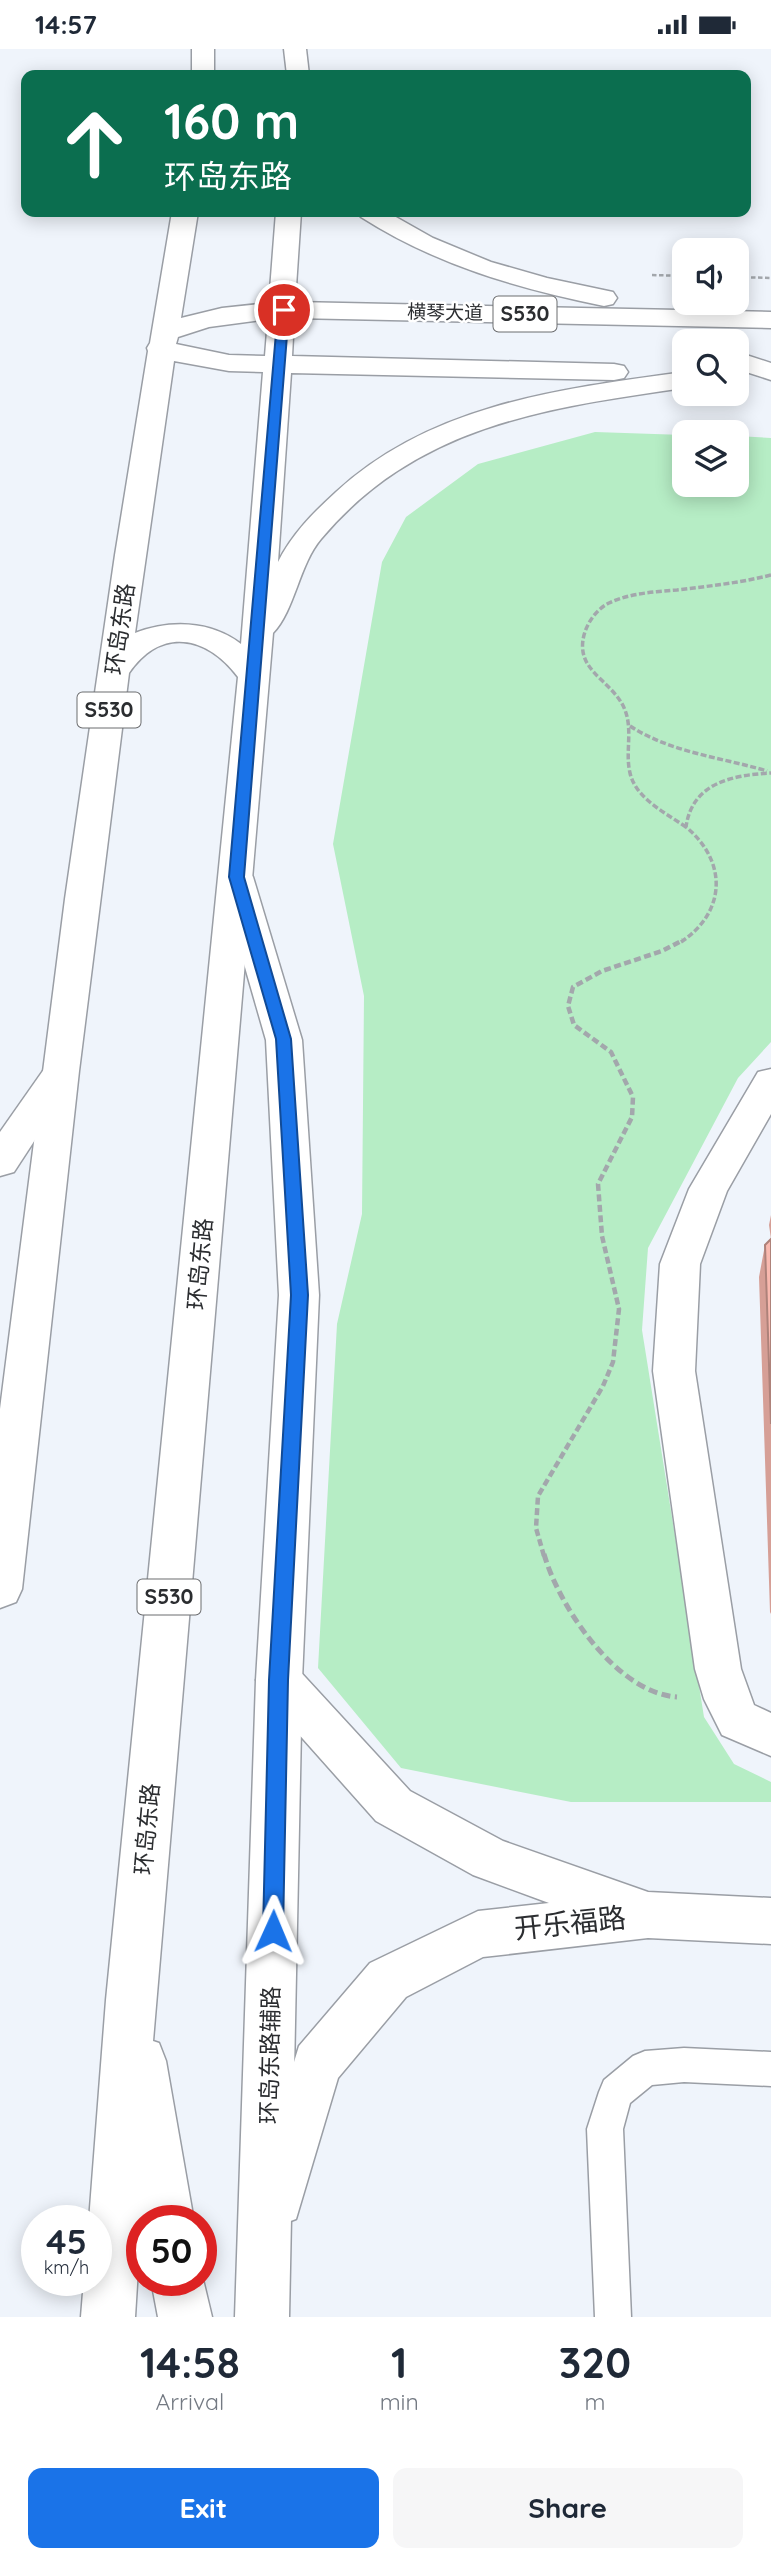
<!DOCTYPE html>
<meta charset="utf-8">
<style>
body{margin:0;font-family:Quicksand,"Noto Sans SC",sans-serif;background:#f6f6f7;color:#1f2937;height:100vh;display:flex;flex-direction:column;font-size:26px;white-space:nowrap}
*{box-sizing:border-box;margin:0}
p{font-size:23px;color:#747a83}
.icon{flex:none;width:38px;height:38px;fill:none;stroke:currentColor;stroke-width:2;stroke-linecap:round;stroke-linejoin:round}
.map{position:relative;height:2268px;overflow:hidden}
.drawer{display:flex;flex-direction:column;background:#fff;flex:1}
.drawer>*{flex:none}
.hud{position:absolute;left:21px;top:21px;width:730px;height:147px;border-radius:14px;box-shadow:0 4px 18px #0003;background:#0b6e4f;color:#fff;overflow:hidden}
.buttons{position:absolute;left:672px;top:189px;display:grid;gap:14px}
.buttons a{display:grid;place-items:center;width:77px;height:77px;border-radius:14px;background:#fff;box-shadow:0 4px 18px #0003;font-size:35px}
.speed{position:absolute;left:21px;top:2156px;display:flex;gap:14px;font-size:35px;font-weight:700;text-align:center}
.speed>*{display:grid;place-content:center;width:91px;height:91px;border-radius:50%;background:#fff;box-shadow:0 4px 18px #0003;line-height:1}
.speed small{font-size:18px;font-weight:400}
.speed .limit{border:10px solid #d22;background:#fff;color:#111}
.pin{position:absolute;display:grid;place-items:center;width:60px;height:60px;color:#fff;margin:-30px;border:4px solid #fff;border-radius:50%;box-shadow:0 2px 7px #0007}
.me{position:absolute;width:77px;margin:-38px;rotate:1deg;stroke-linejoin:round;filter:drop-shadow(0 0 5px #0008)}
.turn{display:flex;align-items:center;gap:24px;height:147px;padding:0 28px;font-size:32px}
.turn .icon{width:91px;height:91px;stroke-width:2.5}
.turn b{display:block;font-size:49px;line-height:60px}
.eta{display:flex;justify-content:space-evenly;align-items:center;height:119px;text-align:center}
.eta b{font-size:42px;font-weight:700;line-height:49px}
.cta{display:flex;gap:14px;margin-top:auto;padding:14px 28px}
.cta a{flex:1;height:80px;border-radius:14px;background:#1a73e8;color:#fff;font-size:28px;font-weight:700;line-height:80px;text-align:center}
.cta a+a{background:#f6f6f7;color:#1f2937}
.status{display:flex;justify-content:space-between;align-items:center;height:49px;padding:0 35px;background:#fff;direction:ltr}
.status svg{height:19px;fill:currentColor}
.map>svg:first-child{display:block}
</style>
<div class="status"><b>14:57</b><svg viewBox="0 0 49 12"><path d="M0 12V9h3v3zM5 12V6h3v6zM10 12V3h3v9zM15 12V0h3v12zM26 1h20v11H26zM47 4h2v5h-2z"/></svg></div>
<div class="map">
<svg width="771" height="2268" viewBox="0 0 771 2268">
<rect width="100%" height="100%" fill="#eff4fb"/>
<path fill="#b6edc5" d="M595 383 684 386V436H737V387L771 389V993L738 1029 648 1199 642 1281 704 1668 734 1715 771 1733V1753H571L401 1719 318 1619 337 1275 362 1165 364 947 333 795 382 513 406 468 478 415Z"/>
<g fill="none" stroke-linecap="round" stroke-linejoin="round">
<g stroke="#9a9ea5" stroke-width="3">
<path id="service" d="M684 1999 771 2003V2037L684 2033 652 2036 630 2054 623 2080 631 2268H595L587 2080 599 2043 604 2031 633 2007 645 2002Z"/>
</g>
<g stroke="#9a9ea5" stroke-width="3">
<g id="minor">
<path d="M771 1020V1065L727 1142 700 1215 695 1322 741 1620 754 1656 771 1664V1707L722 1686 704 1650 695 1620 653 1322 660 1215 689 1140 758 1023Z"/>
<path d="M279 1611 295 1617 410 1742 503 1792 648 1843 771 1849V1895L648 1889 483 1908 406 1948 338 2029 296 2170 277 2177 258 2170 251 2151 299 1997 370 1914 478 1862 549 1854 473 1826 376 1772 263 1645 256 1631 263 1617Z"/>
</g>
</g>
<g stroke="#9a9ea5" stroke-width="3">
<g id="secondary">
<path d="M236 816 248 820 253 828 302 991 319 1246 302 1631 289 2268H235L256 1631 279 1246 266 991 219 828 224 820Z"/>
<path d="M60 1012 73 1016 78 1025 14 1123 0 1127V1083L47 1016Z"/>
</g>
</g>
<g stroke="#9a9ea5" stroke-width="3">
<g id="primary">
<rect x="192" y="0" width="22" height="26"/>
<path d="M284 0H306L309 26H287Z"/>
<path d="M172 163H198L181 269 222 259 269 254 276 163H301L295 253 771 263V279L294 269 292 307 614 315 624 317 628 323 624 329 614 331 291 324 278 513C292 485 313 464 336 443 431 355 560 340 684 323V339C545 359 417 376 321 490 299 516 295 561 273 584L153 1992 159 1994 166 2012 194 2172 141 2171 135 2268H81L84 2231H96V2172H89L106 1951 238 628C206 586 161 578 129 624L79 1022 22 1540 16 1553 0 1559V1360L65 850 115 506 148 302 147 299 150 294ZM268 270 265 307 229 306 176 295 178 288 209 278ZM174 312 229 322 263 323 241 595C210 571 169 571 135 584Z"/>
<path d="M357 163H387L433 189 491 213 547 229 613 243 617 249 613 255 604 257C517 239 436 216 361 168Z"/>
<path d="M737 303 771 314V331L737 320Z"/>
<path d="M201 2222 212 2268H158L151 2231H201Z"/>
</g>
</g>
<g stroke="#a3a7ac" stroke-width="2.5" stroke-dasharray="4.5 2.5" stroke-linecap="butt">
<path d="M652 226 684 227"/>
<path d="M737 228 771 229"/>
</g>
<g stroke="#a3a7ac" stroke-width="3.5" stroke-dasharray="6 2.5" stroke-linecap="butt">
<path d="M630 677C672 704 720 708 767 722"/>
<path d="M686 778C666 764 636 750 630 724 625 703 633 682 625 661 616 638 590 627 584 607 578 588 591 563 609 554 630 544 654 543 677 541 709 537 740 534 771 526"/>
<path d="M681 893C726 863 728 813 686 778 692 734 732 726 771 724"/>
</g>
<path stroke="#a3a7ac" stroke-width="4.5" stroke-dasharray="7 3.5" stroke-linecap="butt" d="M544 1507 536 1479 538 1447 603 1337 613 1313 619 1260 602 1187 598 1135 632 1068 633 1048 611 1003 574 976 568 957 573 938 602 922 662 902 683 891"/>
<path stroke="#a3a7ac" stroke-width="5" stroke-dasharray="9 4.5" stroke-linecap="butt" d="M544 1505C559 1558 617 1644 677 1648"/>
<use href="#service" fill="#fff" fill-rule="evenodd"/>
<use href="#minor" fill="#fff" fill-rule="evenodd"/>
<use href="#secondary" fill="#fff" fill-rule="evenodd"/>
<use href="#primary" fill="#fff" fill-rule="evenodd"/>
</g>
<path fill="#d69f96" d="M771 1166V1565L770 1563 759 1228 765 1196 771 1190 769 1176Z"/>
<path fill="#f9b9af" stroke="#ae827a" stroke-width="2" d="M771 1190V1375L765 1196Z"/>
<path fill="#1a73e8" stroke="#114b97" stroke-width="2" d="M284 258 289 261 244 828 291 990 308 1246 288 1631 283 1882 280 1889 273 1892 266 1889 263 1882 269 1631 291 1246 276 990 229 828 278 261Z"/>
<g text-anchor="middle" stroke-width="5" stroke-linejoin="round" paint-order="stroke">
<g font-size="19" fill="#2b2d30" stroke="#fff">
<text transform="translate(445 263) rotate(1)" y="7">横琴大道</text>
</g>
<g fill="#fff" stroke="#6b6c6e" stroke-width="2">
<rect x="493.5" y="247.5" width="63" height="35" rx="5"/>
<rect x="77.5" y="643.5" width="63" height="35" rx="5"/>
<rect x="137.5" y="1530.5" width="63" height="35" rx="5"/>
</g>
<g font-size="21" font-weight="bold" fill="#2b2d30">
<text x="525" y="272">S530</text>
<text x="109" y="668">S530</text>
<text x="169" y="1555">S530</text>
</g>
<g font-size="23" fill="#2b2d30" stroke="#fff">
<text transform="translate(120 580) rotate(-82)" y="8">环岛东路</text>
<text transform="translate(200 1215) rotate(-85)" y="8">环岛东路</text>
<text transform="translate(147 1780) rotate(-85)" y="8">环岛东路</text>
<text transform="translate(270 2006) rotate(-89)" y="8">环岛东路辅路</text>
</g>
<g font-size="28" fill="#2b2d30" stroke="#fff">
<text transform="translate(570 1874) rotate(-6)" y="10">开乐福路</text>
</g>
</g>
</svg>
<div class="buttons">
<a><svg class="icon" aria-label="sound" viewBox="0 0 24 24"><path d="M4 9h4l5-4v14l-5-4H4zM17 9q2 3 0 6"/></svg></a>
<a><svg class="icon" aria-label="search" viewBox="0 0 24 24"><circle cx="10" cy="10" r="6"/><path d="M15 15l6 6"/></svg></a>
<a><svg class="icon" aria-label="layers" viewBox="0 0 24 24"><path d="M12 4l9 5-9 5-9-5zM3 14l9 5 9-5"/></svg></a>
</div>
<div class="speed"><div>45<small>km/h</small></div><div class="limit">50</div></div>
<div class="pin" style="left:284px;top:261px;background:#d93025"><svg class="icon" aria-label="arrive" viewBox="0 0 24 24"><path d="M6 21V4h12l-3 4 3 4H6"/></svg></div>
<svg class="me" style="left:273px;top:1882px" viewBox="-20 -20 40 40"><path d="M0-17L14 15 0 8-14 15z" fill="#1a73e8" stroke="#fff" stroke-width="4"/></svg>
<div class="hud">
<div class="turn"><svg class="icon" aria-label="ahead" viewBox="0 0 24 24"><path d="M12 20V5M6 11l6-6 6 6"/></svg><div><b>160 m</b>环岛东路</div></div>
</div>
</div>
<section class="drawer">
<div class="eta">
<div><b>14:58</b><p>Arrival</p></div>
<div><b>1</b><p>min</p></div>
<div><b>320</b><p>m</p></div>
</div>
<div class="cta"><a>Exit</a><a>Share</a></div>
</section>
